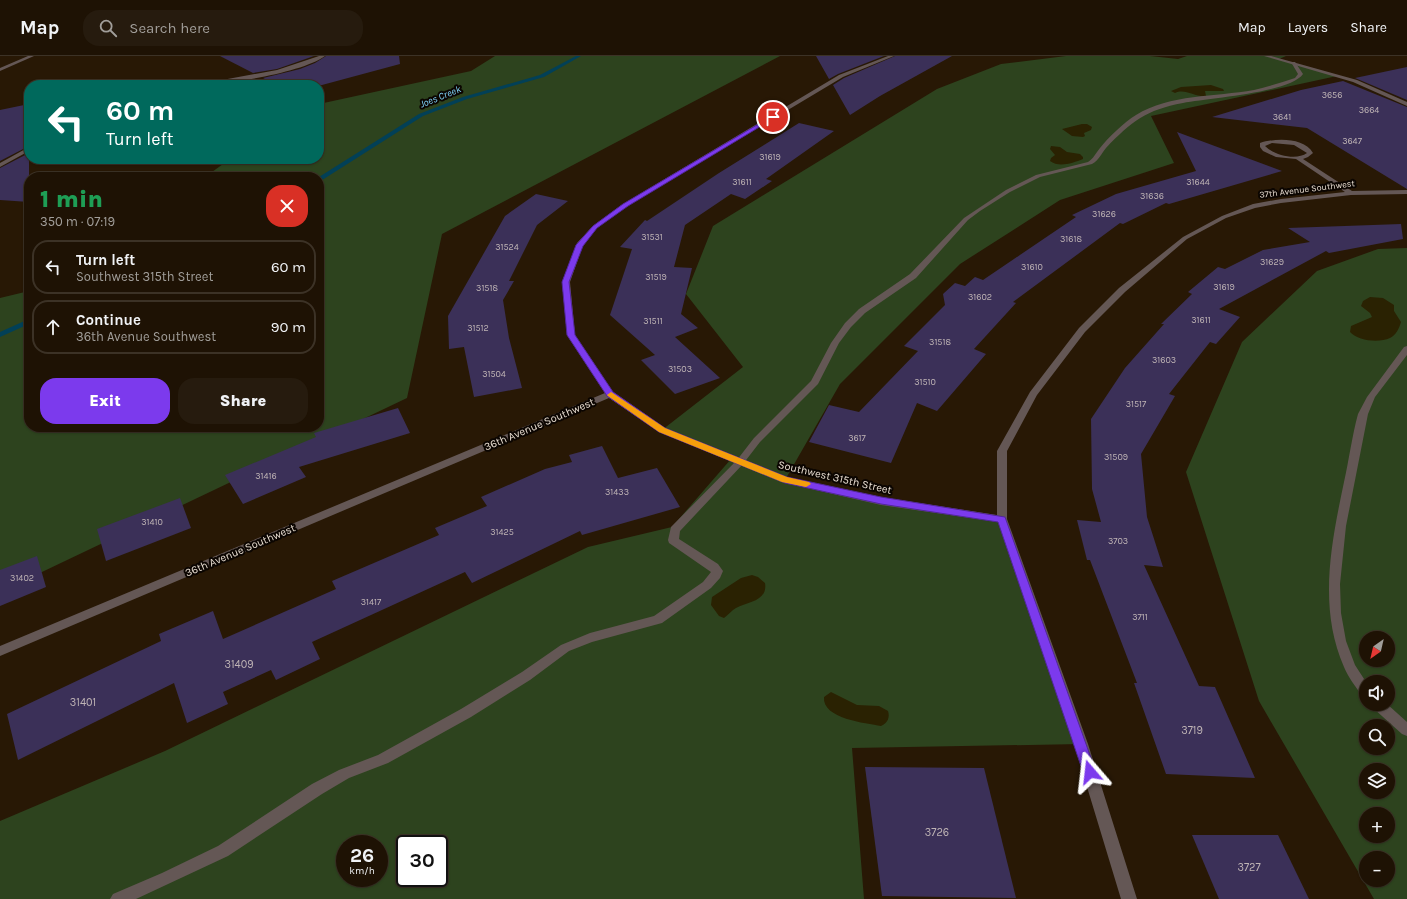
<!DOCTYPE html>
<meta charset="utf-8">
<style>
body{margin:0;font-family:Karla,sans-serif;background:#261b0e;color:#f1f3f6;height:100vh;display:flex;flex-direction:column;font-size:15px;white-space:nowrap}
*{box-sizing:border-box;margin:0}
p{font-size:13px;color:#a19e9a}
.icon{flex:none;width:22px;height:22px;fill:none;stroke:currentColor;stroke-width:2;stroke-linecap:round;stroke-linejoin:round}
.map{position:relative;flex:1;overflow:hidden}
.side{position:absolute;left:24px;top:116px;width:300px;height:260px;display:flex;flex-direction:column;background:#1e1204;border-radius:16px;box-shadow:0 1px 3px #0004,0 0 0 1px #3c3226}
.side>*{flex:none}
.guide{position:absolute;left:24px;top:24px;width:300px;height:84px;border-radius:16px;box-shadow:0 1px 3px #0004,0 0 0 1px #3c3226;background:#00695c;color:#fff;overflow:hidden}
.needle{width:26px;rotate:214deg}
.tools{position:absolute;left:1359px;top:575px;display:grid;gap:8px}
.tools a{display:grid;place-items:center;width:36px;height:36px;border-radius:50%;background:#1e1204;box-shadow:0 1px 3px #0004,0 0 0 1px #3c3226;font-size:20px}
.speed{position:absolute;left:336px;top:779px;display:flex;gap:8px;font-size:20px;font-weight:700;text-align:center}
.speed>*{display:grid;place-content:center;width:52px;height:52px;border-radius:50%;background:#1e1204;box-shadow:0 1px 3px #0004,0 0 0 1px #3c3226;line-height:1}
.speed small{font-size:10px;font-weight:400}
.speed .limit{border:2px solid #111;border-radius:6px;background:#fff;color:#111}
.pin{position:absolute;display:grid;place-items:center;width:34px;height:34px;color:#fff;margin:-17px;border:2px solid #fff;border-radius:50%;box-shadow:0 1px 4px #0007}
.me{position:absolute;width:44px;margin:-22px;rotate:343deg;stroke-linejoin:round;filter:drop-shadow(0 0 3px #0008)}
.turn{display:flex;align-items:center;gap:14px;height:84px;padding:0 16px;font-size:18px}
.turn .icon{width:52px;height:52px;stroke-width:2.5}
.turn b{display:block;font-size:28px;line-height:34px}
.round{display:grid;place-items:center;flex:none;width:42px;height:42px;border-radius:16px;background:#261b0e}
.summary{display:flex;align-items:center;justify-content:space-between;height:68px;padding:0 16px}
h1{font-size:24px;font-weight:800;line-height:30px;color:#1e9e55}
.primary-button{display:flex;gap:8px;margin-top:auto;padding:8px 16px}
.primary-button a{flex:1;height:46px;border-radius:16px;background:#7c3aed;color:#fff;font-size:16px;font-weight:800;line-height:46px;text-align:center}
.primary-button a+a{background:#261b0e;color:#f1f3f6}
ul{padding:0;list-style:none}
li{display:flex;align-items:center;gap:12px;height:54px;margin:0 8px 6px;padding:0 8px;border:2px solid #3c3226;border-radius:16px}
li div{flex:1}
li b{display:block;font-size:15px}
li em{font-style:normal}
header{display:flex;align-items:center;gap:24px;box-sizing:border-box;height:56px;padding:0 20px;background:#1e1204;border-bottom:1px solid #3c3226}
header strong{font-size:19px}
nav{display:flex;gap:22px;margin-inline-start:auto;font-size:14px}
.search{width:280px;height:36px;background:#261b0e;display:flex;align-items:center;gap:10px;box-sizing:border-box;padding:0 14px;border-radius:16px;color:#a19e9a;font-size:15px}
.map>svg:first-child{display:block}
</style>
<header>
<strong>Map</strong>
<div class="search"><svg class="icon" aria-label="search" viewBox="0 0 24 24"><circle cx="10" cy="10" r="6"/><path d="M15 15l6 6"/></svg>Search here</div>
<nav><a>Map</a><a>Layers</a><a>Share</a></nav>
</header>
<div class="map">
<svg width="1407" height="843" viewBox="0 0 1407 843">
<rect width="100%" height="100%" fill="#281805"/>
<g fill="#2d431e" fill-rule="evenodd">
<path d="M495 0H780L442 178 407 342 0 536V242L29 235V371H319V121H205L230 103H319V48L471 15Z"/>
<path d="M1066 0H1150L1178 3 1187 0H1286L1279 3 1337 20 1151 60 1174 107 1060 144 960 208 840 328 785 424 881 445 1002 463 1081 688 852 692 864 843H0V765L165 695 588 491 672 471 731 403 662 374 743 311 686 238 713 170 937 33 1001 8ZM345 788H379V822H345ZM405 788H439V822H405Z"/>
<path d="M1407 192V843H1374L1259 645 1186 416 1242 286 1317 215 1378 193ZM1366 582H1388V604H1366ZM1366 626H1388V648H1366ZM1366 670H1388V692H1366ZM1366 714H1388V736H1366ZM1366 758H1388V780H1366ZM1366 802H1388V824H1366Z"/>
</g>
<g fill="#2a2202">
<path d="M1211 29 1223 33 1224 35H1205L1206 40C1194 41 1185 32 1175 37L1171 35 1181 31Z"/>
<path d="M1082 68H1087L1092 71 1091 74 1084 77 1085 80 1083 81 1072 80 1062 73Z"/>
<path d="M1051 90 1060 91 1067 96 1080 98 1083 101V103C1073 107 1059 112 1050 105L1051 102 1055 99 1050 93Z"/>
<path d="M1370 241 1383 242 1394 249V255L1401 266C1399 273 1396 279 1390 282 1379 287 1358 285 1350 276L1351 270 1372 261 1370 257 1361 250 1363 245Z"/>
<path d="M752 519 758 521 765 527C768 545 748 546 736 552 732 554 728 559 724 562L719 560 711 549 712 541 741 522Z"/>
<path d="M831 636 857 649 879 650 888 655C890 661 888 667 881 670 866 667 822 663 824 641Z"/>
</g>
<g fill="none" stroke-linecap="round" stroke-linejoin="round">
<g fill="#024057" fill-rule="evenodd">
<path d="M576 0H581L544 21 467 43 423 60 319 126V121L419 58 463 41 540 19Z"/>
<path d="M29 263V268L0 281V276Z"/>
</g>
</g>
<g fill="#3b3058">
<path d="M220 0H314L277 13 253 17Z"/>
<path d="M326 0H399L400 8 322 29H277L263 22 300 13 315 7Z"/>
<path d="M816 0H884L838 18 829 23Z"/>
<path d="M895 0H952L880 40 850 59 833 29 844 22Z"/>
<path d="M1407 11V44L1355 22Z"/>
<path d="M1343 25 1407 51V133L1307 72 1212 61 1301 34Z"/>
<path d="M29 48V90L0 105V54Z"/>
<path d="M799 67 834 75 766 123 772 125 745 143 731 138 685 169 674 211 692 212 681 258 698 272 675 281 720 322 675 338 641 304 655 299 610 259 632 193 620 191 645 164 647 165 719 117Z"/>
<path d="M1177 76 1282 115 1169 148 1166 147 1123 168 1120 167 1013 246 1016 247 974 293 986 298 937 355 917 347 891 407 809 386 829 349 859 356 918 295 904 290 945 249 943 238 955 227 965 230 975 221 983 224 1076 161 1072 159 1116 138 1196 115Z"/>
<path d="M29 97V146L0 144V112Z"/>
<path d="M536 138 568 145 537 169 509 225H514L503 244 509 282 522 332 474 341 464 291 449 293 448 260 505 160Z"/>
<path d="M1401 168 1403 183 1329 197 1326 195 1219 253 1240 261 1216 288 1210 286 1169 338 1175 340 1141 398 1147 461 1163 511 1144 509 1199 630 1215 631 1255 722 1166 718 1134 627H1137L1090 504H1087L1077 464 1101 466 1092 433 1091 363 1125 312 1164 268H1161L1192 238 1188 236 1218 211 1225 213 1263 194 1310 186 1288 172Z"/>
<path d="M398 352 410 377 299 411 306 421 243 448 225 419 316 381 314 377Z"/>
<path d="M602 390 618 422 657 412 680 451 582 479 580 475 472 527 465 516 312 586 320 603 276 624 271 614 223 636 228 648 187 667 174 627 18 704 7 658 161 585 159 578 213 555 223 583 336 533 332 525 439 479 435 472 487 450 481 441 545 413 572 406 569 399Z"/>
<path d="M180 442 191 472 106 505 97 473Z"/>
<path d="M37 500 46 531 0 550V514Z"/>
<path d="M865 711 984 712 1016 842 882 840Z"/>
<path d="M1192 779H1278L1309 843H1219Z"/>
</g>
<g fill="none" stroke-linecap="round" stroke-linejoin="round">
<g fill="#645755" fill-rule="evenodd">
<path d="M1291 6H1295L1303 18C1290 37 1208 42 1183 47 1146 54 1132 65 1106 92 1101 98 1099 104 1092 108L1040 121 1010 136 980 155 968 164 916 222 865 257 851 271 839 287 818 328 760 386 743 408 680 475 679 483 718 508 723 515 720 522 711 532 662 567 592 586 569 595 530 624 471 661 388 707 349 722 322 738 228 800 136 843H110L113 838 162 817 218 790 312 728 339 714 378 699 461 653 522 616 561 589 590 577 654 560 703 526 711 516 669 487 668 484 671 471 737 404 754 382 811 325 831 287 845 267 859 253 910 218 964 162 1006 134 1036 119 1088 106C1094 102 1095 98 1100 92 1108 82 1124 66 1136 59 1170 38 1215 41 1254 34 1268 31 1282 26 1295 22L1298 18Z"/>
<path d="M1407 290V299L1375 341 1368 358 1346 470 1340 528 1341 557 1346 585 1355 609 1366 626V641L1362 640C1356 631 1348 621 1344 611 1318 552 1331 488 1344 426 1349 404 1352 380 1358 358L1367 341 1404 291Z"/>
<path d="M1372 648H1387L1407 666V680L1402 678 1373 652Z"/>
</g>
<g fill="#645755" fill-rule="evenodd">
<path d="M28 0H34L0 15V12Z"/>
<path d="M319 0H325C302 17 225 29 195 29L277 14Z"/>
<path d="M888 0H894L843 21 627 150 597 172 583 189 570 226 575 279 613 336 665 372 787 421 881 441 997 459V395L1030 336 1079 272 1119 232 1183 181 1222 160 1253 148 1281 143 1345 136 1296 103 1276 101 1263 95 1260 91V87C1275 82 1304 81 1313 97L1308 101 1303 103 1352 135 1407 134V138L1351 139 1281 147 1255 152 1226 162 1187 183 1125 236 1085 276 1037 339 1007 395V463L1088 688 1137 843H1121L1074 688 998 466 881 449 781 426 659 376 609 342 0 600V590L605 337 567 279 562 226 577 187 593 170 623 148 839 19ZM1272 87 1294 89 1307 97C1296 105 1274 99 1265 90Z"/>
<path d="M1264 0H1271L1357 24 1407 46V50L1353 26Z"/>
<path d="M29 91V95L0 111V107Z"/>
</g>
</g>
<path fill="#7c3aed" stroke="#51269a" d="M772 60 776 61 628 150 597 172 583 190 569 226 575 279 613 336 665 372 787 421 881 441 1005 461 1096 716 1094 720 1090 722 1085 720 1083 716 998 466 881 448 785 427 659 376 607 340 567 279 562 226 576 189 593 170 623 148Z"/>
<path fill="#f59e0b" d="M611 336 665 372 787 421 809 426 811 428 806 431 782 426 659 376 608 340 607 339Z"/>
<g text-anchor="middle" stroke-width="4" stroke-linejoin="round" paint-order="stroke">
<g font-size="9" fill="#bfb4b5">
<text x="1332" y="42">3656</text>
<text x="1369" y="57">3664</text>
<text x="1282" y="64">3641</text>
<text x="1352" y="88">3647</text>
<text x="770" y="104">31619</text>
<text x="742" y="129">31611</text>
<text x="1198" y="129">31644</text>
<text x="1152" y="143">31636</text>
<text x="1104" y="161">31626</text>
<text x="652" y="184">31531</text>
<text x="1071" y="186">31618</text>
<text x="507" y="194">31524</text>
<text x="1272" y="209">31629</text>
<text x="1032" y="214">31610</text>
<text x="656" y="224">31519</text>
<text x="1224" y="234">31619</text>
<text x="487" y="235">31518</text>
<text x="980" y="244">31602</text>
<text x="1201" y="267">31611</text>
<text x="653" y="268">31511</text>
<text x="478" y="275">31512</text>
<text x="940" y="289">31518</text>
<text x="1164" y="307">31603</text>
<text x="680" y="316">31503</text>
<text x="494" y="321">31504</text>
<text x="925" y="329">31510</text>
<text x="1136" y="351">31517</text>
<text x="857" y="385">3617</text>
<text x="1116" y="404">31509</text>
<text x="266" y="423">31416</text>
<text x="617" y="439">31433</text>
<text x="152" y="469">31410</text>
<text x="502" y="479">31425</text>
<text x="1118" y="488">3703</text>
<text x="22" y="525">31402</text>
<text x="371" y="549">31417</text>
<text x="1140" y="564">3711</text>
</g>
<g font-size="9" fill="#ebe0d4" stroke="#0b0501">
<text transform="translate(1307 133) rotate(-7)" y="3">37th Avenue Southwest</text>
</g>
<g font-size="10" font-style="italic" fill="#83d7fe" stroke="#0b0501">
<text transform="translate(440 40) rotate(-22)" y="4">Joes Creek</text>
</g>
<g font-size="11" fill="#ebe0d4" stroke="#0b0501">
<text transform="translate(539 368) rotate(-23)" y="4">36th Avenue Southwest</text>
<text transform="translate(835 421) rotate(13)" y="4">Southwest 315th Street</text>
<text transform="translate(240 494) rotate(-23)" y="4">36th Avenue Southwest</text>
</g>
<g font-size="11" fill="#bfb4b5">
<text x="239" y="612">31409</text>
<text x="83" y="650">31401</text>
<text x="1192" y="678">3719</text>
<text x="937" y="780">3726</text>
<text x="1249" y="815">3727</text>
</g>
</g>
</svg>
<div class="tools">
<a><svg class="needle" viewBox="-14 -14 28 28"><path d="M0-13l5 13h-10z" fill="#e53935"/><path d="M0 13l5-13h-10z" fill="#a19e9a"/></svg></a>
<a><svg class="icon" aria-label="sound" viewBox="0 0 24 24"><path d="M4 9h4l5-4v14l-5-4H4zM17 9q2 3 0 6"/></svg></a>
<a><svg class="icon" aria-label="search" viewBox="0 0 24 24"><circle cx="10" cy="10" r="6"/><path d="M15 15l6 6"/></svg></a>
<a><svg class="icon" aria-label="layers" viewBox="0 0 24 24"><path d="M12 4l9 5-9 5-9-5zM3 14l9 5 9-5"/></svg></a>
<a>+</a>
<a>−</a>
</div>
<div class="speed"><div>26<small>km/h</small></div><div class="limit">30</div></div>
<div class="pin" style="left:773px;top:61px;background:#d93025"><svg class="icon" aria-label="arrive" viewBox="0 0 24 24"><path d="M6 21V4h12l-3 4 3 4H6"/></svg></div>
<svg class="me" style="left:1090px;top:716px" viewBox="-20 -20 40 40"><path d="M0-17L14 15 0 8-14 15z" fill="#7c3aed" stroke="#fff" stroke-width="4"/></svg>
<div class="guide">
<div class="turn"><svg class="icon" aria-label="left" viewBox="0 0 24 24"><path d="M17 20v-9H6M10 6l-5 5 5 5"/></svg><div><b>60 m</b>Turn left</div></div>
</div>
<section class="side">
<div class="summary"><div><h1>1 min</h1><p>350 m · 07:19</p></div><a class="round" style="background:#d93025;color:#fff"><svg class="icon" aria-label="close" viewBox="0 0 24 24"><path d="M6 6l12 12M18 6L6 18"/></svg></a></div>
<ul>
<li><svg class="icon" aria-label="left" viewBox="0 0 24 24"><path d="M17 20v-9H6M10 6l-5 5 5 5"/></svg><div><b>Turn left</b><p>Southwest 315th Street</p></div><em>60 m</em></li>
<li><svg class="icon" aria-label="ahead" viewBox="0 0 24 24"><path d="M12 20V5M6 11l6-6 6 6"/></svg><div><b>Continue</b><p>36th Avenue Southwest</p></div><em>90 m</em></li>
</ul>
<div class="primary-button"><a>Exit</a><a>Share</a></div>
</section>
</div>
